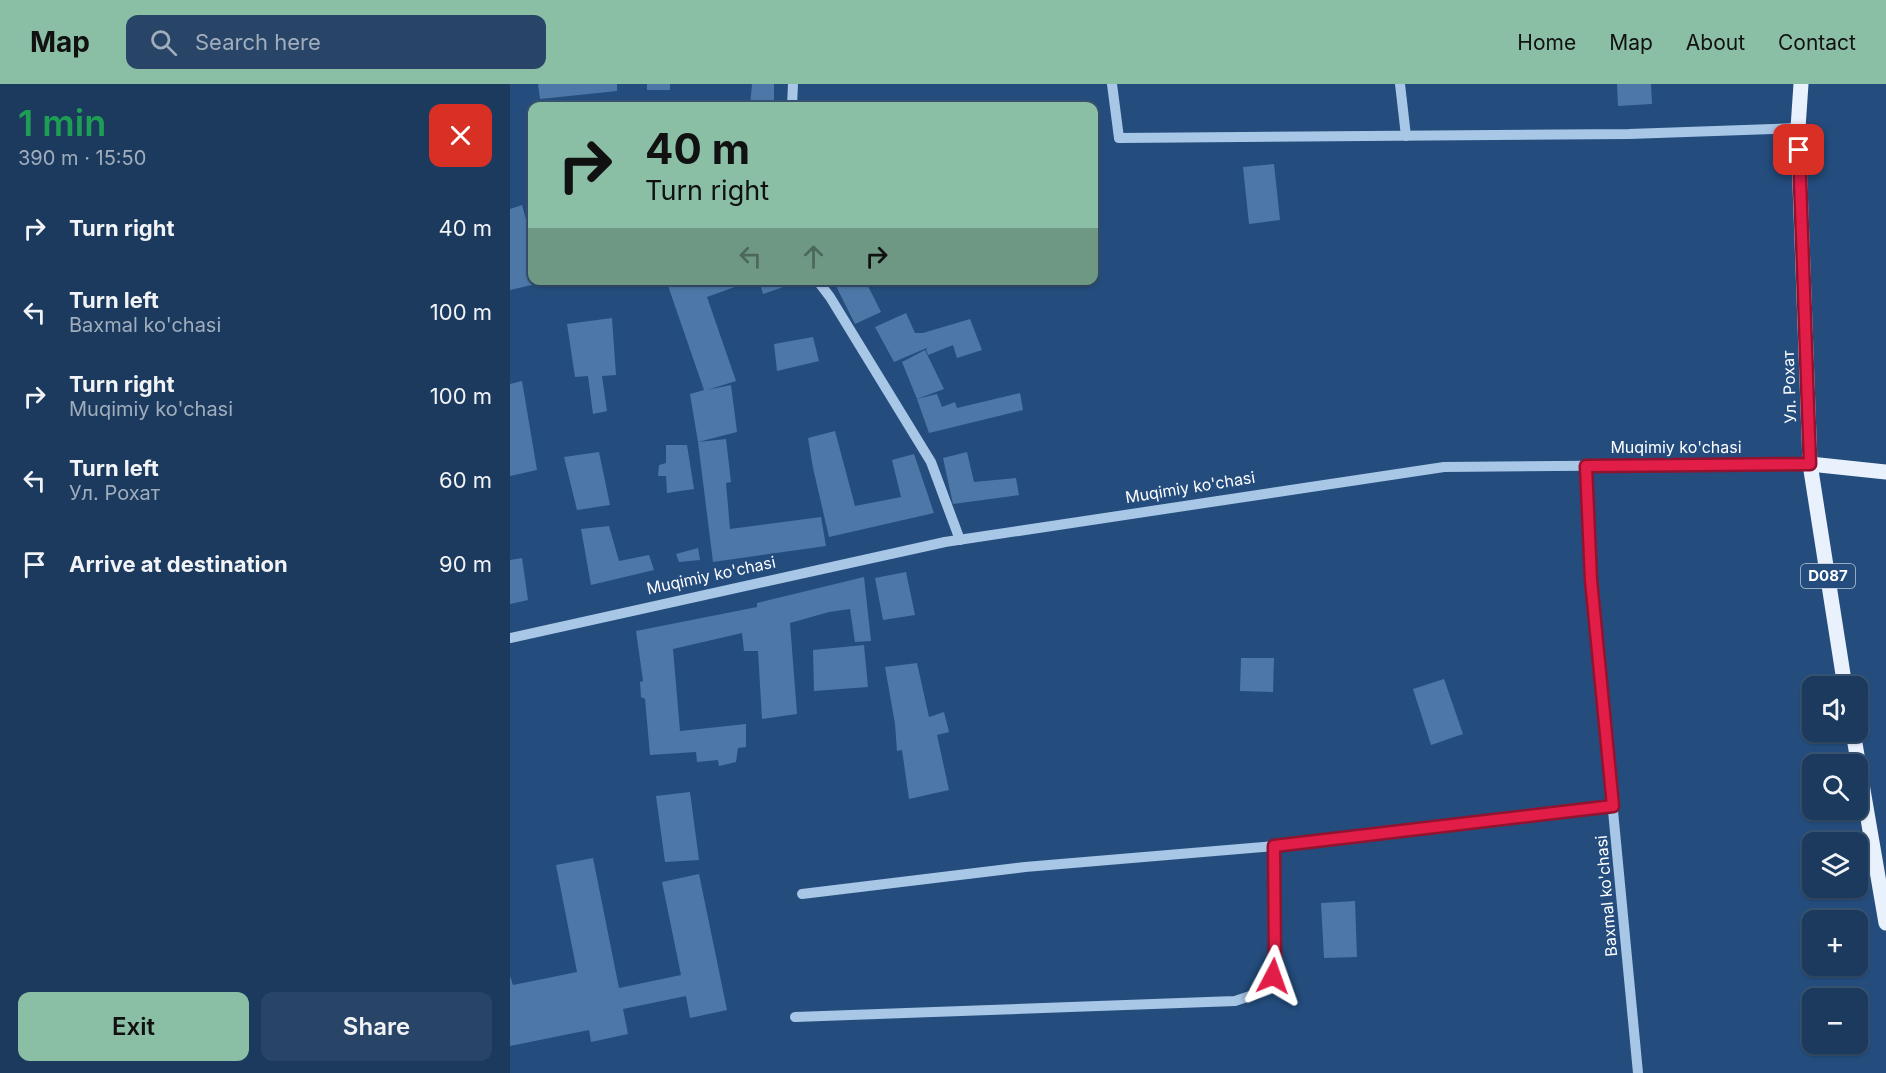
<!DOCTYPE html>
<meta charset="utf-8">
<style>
body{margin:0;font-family:Inter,sans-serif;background:#284567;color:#f1f3f6;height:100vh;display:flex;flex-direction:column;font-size:22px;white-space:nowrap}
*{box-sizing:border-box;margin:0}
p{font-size:20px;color:#a0adbc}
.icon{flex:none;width:33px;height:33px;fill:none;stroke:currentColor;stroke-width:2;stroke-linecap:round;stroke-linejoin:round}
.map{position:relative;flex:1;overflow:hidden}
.drawer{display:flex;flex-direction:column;background:#1b3a5e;width:510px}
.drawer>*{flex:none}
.top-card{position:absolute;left:18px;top:18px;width:570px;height:183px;border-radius:12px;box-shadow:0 2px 4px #0004,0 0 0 2px #395473;background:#8abfa5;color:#111;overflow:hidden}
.tools{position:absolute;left:1292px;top:592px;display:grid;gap:12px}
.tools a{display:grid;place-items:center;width:66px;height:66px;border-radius:12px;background:#1b3a5e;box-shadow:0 2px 4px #0004,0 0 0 2px #395473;font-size:30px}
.pin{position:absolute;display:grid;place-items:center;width:51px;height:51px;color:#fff;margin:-26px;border-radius:12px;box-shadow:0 3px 9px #0006}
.me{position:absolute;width:66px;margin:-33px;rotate:4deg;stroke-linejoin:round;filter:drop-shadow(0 0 4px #0008)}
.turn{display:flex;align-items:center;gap:21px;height:126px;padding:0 18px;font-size:27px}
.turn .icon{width:78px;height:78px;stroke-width:2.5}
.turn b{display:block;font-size:42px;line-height:51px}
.lanes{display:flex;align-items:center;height:57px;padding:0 18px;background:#0003;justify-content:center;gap:30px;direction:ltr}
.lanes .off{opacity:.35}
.round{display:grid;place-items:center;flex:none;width:63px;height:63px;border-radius:12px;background:#284567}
.head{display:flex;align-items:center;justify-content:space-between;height:102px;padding:0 18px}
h1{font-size:36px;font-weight:600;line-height:45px;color:#1e9e55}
.action{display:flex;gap:12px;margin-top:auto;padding:12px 18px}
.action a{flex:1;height:69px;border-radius:12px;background:#8abfa5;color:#111;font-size:24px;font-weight:600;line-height:69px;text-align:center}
.action a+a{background:#284567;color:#f1f3f6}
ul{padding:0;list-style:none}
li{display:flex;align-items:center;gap:18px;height:84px;padding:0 18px}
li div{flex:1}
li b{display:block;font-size:22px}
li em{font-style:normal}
header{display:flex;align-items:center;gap:36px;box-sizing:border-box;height:84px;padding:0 30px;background:#8abfa5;color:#111}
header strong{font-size:28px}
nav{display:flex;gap:33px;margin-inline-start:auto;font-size:21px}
.search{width:420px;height:54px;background:#284567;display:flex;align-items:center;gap:15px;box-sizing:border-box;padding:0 21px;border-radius:12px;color:#a0adbc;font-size:22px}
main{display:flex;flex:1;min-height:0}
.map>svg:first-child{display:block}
</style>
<header>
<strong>Map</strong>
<div class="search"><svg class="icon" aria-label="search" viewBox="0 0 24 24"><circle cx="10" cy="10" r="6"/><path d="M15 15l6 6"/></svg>Search here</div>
<nav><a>Home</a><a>Map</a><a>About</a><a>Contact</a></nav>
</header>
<main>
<section class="drawer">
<div class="head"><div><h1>1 min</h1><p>390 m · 15:50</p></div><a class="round" style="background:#d93025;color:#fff"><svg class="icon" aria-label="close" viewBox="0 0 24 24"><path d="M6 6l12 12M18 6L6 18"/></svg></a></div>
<ul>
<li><svg class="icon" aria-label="right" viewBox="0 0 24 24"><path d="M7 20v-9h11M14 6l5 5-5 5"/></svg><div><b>Turn right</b></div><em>40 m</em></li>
<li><svg class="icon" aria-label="left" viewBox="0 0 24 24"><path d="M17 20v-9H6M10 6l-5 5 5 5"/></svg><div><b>Turn left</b><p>Baxmal ko'chasi</p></div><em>100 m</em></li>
<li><svg class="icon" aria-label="right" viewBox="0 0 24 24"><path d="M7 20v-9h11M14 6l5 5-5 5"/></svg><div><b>Turn right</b><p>Muqimiy ko'chasi</p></div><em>100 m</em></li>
<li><svg class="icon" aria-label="left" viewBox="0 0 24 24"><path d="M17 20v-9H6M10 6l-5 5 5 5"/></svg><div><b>Turn left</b><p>Ул. Рохат</p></div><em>60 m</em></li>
<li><svg class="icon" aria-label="arrive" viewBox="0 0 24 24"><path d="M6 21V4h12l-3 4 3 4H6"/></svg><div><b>Arrive at destination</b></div><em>90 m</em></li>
</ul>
<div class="action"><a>Exit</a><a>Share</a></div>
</section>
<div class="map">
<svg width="1376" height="989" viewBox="0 0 1376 989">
<rect width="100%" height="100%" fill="#244d7e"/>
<g fill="#4c77a6">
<path d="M28 0H107V7L30 15Z"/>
<rect x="137" y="0" width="23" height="6"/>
<path d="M242 0H264V22H240Z"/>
<path d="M1107 0H1141L1142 20 1108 22Z"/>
<path d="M764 80 770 136 739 140 733 83Z"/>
<path d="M12 121 22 157V196H34L35 198 0 206V125Z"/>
<path d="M156 196H244L197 213 226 297 197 306 221 301 227 348 188 358 216 355 221 398 216 399 220 445 311 433 316 462 203 478 188 358 180 310 194 306Z"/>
<path d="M249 196H276L279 201 253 210Z"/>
<path d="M323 196H355L371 228 345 240Z"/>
<path d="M396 229 405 249H413L460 235 472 266 447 274 443 261 418 271 416 265 419 263 384 278 365 243Z"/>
<path d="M102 234 106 291 92 292 97 327 83 330 78 292 65 293 57 240Z"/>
<path d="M303 253 309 277 267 287 264 260Z"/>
<path d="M415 266 434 305 407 315 392 278Z"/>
<path d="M12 297 27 386 0 392V300Z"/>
<path d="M510 309 513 326 419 349 407 315 427 310 432 323 445 318 447 324Z"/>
<path d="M325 347 345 422 391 413 382 376 404 370 424 429 319 453 303 384 298 354Z"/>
<path d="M156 361H177L184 405 157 409 156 392H148L149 381 156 379Z"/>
<path d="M89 368 100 421 67 426 54 373Z"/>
<path d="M457 368 464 398 506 394 509 411 443 420 433 374Z"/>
<path d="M99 442 109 477 139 471 144 486 81 501 71 445Z"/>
<path d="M188 464 190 476 169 478 166 470Z"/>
<path d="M12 474 18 516 0 520V476Z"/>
<path d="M396 488 405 531 373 536 365 494Z"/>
<path d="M354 493 361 557 345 558 340 525 319 528 280 539 287 630 252 635 248 567H234L232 549 163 565 170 647 236 640V663L228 664 226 678 209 682 208 676 187 678 186 668 140 671 135 615 131 613 130 598 133 597 126 547 247 523V519Z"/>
<path d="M354 561 358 603 304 607 303 566Z"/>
<path d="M731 574H764L763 608 730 607Z"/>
<path d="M407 579 419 633 434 628 439 648 427 651 439 706 399 715 392 666 387 667 385 640 375 583Z"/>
<path d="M934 595 953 650 921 661 903 605Z"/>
<path d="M180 708 189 776 155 778 146 712Z"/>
<path d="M83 774 109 904 171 891 152 798 189 790 217 926 180 934 176 912 113 925 118 950 81 958 79 946 0 962V892L3 901 67 888 46 781Z"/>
<path d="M845 817 847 873 814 874 811 819Z"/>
</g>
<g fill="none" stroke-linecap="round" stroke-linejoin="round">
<g stroke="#a8c6e6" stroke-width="10">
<path d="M602 0 609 54 1119 50 1288 44"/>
<path d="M890 0 896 52"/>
<path d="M282 22 283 0"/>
<path d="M307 196 320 213 421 378 450 456"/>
<path d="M1075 382 1081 496 1128 989"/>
<path d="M0 554 435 458 934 383 1300 380"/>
<path d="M292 810 515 783 764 762 1103 722"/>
<path d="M285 933 725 917 761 905 765 878 764 762"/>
</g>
<g stroke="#e9f1fd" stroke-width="15">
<path d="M1291 0 1288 44 1300 380 1335 603"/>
<path d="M1300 380 1376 388"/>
<path d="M1343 648 1376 839"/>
</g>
</g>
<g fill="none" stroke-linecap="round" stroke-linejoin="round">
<g stroke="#92132f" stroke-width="15">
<path id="route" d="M763 892 765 878 764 762 1103 722 1081 496 1076 382 1300 380 1289 66"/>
</g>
<use href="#route" stroke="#e11d48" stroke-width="10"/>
</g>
<g text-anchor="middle" stroke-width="5" stroke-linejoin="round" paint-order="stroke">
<rect fill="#244d7e" stroke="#bdcad8" stroke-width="1.5" x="1291" y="480" width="54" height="24" rx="4.5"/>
<g font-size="15" font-weight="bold" fill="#fff">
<text x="1318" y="497">D087</text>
</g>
<g font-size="16" fill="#fff" stroke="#244d7e">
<text transform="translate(1279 303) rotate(-92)" y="6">Ул. Рохат</text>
<text x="1166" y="369">Muqimiy ko'chasi</text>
<text transform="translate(680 403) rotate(-9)" y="6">Muqimiy ko'chasi</text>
<text transform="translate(201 491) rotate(-12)" y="6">Muqimiy ko'chasi</text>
<text transform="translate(1096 812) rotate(-95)" y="6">Baxmal ko'chasi</text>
</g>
</g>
</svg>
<div class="tools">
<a><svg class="icon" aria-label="sound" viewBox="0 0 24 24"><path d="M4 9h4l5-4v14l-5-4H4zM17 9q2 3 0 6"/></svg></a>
<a><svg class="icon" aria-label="search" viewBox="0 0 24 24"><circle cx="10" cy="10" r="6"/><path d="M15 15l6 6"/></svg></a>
<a><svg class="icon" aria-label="layers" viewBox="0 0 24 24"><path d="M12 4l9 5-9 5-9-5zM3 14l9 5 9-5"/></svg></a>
<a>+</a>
<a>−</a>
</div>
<div class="pin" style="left:1289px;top:66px;background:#d93025"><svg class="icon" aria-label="arrive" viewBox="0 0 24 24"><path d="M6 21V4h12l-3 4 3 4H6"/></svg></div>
<svg class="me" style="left:763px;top:892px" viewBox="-20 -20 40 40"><path d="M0-17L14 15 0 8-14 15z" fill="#e11d48" stroke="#fff" stroke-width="4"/></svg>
<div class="top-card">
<div class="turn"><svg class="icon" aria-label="right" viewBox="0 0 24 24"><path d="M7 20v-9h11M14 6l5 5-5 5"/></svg><div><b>40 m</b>Turn right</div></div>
<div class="lanes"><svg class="icon off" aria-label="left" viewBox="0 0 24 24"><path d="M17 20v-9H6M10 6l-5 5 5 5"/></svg><svg class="icon off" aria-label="ahead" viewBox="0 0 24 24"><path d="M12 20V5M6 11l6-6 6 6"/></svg><svg class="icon" aria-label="right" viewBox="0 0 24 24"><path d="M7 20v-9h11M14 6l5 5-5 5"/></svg></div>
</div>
</div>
</main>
